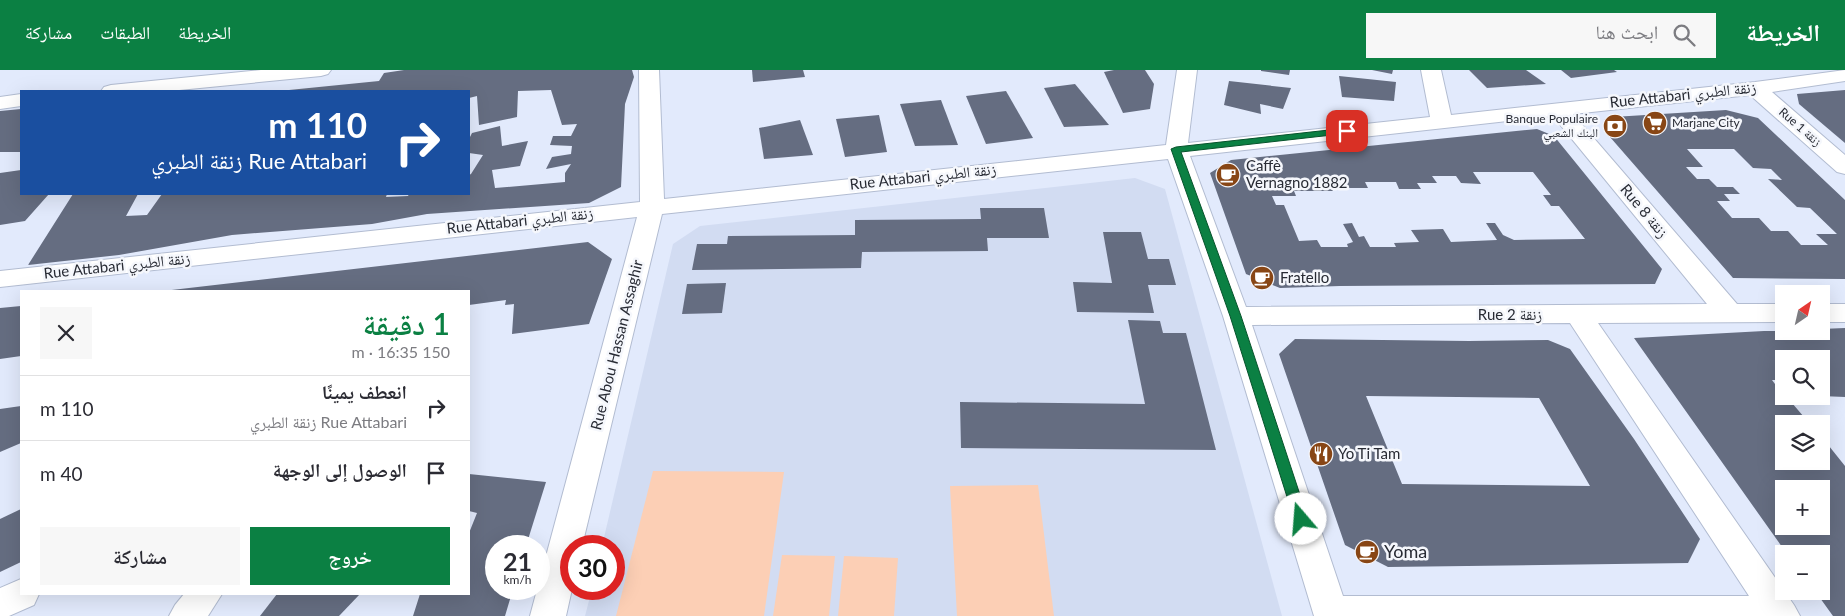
<!DOCTYPE html>
<html lang="ar">
<meta charset="utf-8">
<style>
body{margin:0;font-family:Lato,"Noto Naskh Arabic",sans-serif;background:#f7f7f7;color:#2b2b33;direction:rtl;height:100vh;display:flex;flex-direction:column;font-size:19px;white-space:nowrap}
*{box-sizing:border-box;margin:0}
p{font-size:16px;color:#7c7c81}
.icon{flex:none;width:28px;height:28px;fill:none;stroke:currentColor;stroke-width:2;stroke-linecap:round;stroke-linejoin:round}
.map{position:relative;flex:1;overflow:hidden;direction:ltr}
.panel{position:absolute;left:20px;top:220px;width:450px;height:305px;display:flex;flex-direction:column;background:#fff;border-radius:0px;box-shadow:0 5px 20px #0002;direction:rtl}
.panel>*{flex:none}
.guide{position:absolute;left:20px;top:20px;width:450px;height:105px;border-radius:0px;box-shadow:0 5px 20px #0002;direction:rtl;background:#1a4fa0;color:#fff;overflow:hidden}
.needle{width:32px;rotate:34deg}
.controls{position:absolute;left:1775px;top:215px;display:grid;gap:10px}
.controls a{display:grid;place-items:center;width:55px;height:55px;border-radius:0px;background:#fff;box-shadow:0 5px 20px #0002;font-size:25px}
.speed{position:absolute;left:485px;top:465px;display:flex;gap:10px;font-size:25px;font-weight:700;text-align:center}
.speed>*{display:grid;place-content:center;width:65px;height:65px;border-radius:50%;background:#fff;box-shadow:0 5px 20px #0002;line-height:1}
.speed small{font-size:12px;font-weight:400}
.speed .limit{border:8px solid #d22;background:#fff;color:#111}
.pin{position:absolute;display:grid;place-items:center;width:42px;height:42px;color:#fff;margin:-21px;border-radius:10px;box-shadow:0 2px 8px #0006}
.me{position:absolute;width:55px;margin:-28px;rotate:342deg;stroke-linejoin:round;filter:drop-shadow(0 0 4px #0008)}
.turn{display:flex;align-items:center;gap:18px;height:105px;padding:0 20px;font-size:22px}
.turn .icon{width:65px;height:65px;stroke-width:2.5}
.turn b{display:block;font-size:35px;line-height:42px}
.round{display:grid;place-items:center;flex:none;width:52px;height:52px;border-radius:0px;background:#f7f7f7}
.overview{display:flex;align-items:center;justify-content:space-between;height:85px;padding:0 20px}
h1{font-size:30px;font-weight:600;line-height:38px;color:#0b8043}
.action{display:flex;gap:10px;margin-top:auto;padding:10px 20px}
.action a{flex:1;height:58px;border-radius:0px;background:#0b8043;color:#fff;font-size:20px;font-weight:600;line-height:58px;text-align:center}
.action a+a{background:#f7f7f7;color:#2b2b33}
ul{padding:0;list-style:none}
li{display:flex;align-items:center;gap:15px;height:65px;padding:0 20px;border-top:1px solid #e1e1e2}
li div{flex:1}
li b{display:block;font-size:19px}
li em{font-style:normal}
header{display:flex;align-items:center;gap:30px;box-sizing:border-box;height:70px;padding:0 25px;background:#0b8043;color:#fff}
header strong{font-size:24px}
nav{display:flex;gap:28px;margin-inline-start:auto;font-size:18px}
.search{width:350px;height:45px;background:#f7f7f7;display:flex;align-items:center;gap:12px;box-sizing:border-box;padding:0 18px;border-radius:0px;color:#7c7c81;font-size:19px}
.map>svg:first-child{display:block}
</style>
<header>
<strong>الخريطة</strong>
<div class="search"><svg class="icon" aria-label="search" viewBox="0 0 24 24"><circle cx="10" cy="10" r="6"/><path d="M15 15l6 6"/></svg>ابحث هنا</div>
<nav><a>الخريطة</a><a>الطبقات</a><a>مشاركة</a></nav>
</header>
<div class="map">
<svg width="1845" height="546" viewBox="0 0 1845 546">
<rect width="100%" height="100%" fill="#e2eafc"/>
<path fill="#d2dcf2" d="M1135 108 1165 119 1282 546H585L592 519H614V476H602L673 174 700 156Z"/>
<g fill="#fccfb5">
<path d="M653 401 784 402 764 546H616Z"/>
<path d="M1038 415 1054 546H957L950 416Z"/>
<path d="M782 485 835 486 829 546H773Z"/>
<path d="M844 486 898 488 894 546H838Z"/>
</g>
<g fill="#656d81" fill-rule="evenodd">
<path d="M404 0H632L634 7 625 34 621 117 589 133 427 144 372 154 232 165 119 185 28 195 73 124H138L126 146 147 145 162 124H387L386 127 408 126 409 124H469V105L471 104 483 85 469 83V69L472 63 500 56 502 76 528 71 520 96 492 100 495 118 565 112V103L571 94 546 99 552 87 571 84 572 76 550 75 553 66H571L577 54 562 55 551 20 518 21 517 47 479 55 477 26 469 28V21H279L379 11 384 3Z"/>
<path d="M752 0H803L805 7 753 12Z"/>
<path d="M1114 0H1145L1154 14 1150 39 1123 43 1104 2Z"/>
<path d="M1261 0H1290L1289 5 1261 1Z"/>
<path d="M1372 0H1393L1392 4Z"/>
<path d="M1469 0H1526L1546 14 1487 18Z"/>
<path d="M1561 0H1614L1617 2 1571 8Z"/>
<path d="M1339 6 1396 12 1394 31 1342 27Z"/>
<path d="M1229 11 1291 18 1283 39 1260 34 1261 44 1224 35Z"/>
<path d="M1075 14 1109 55 1064 57 1044 18Z"/>
<path d="M1845 20V73L1799 34 1797 24Z"/>
<path d="M1006 21 1033 68 986 74 966 26Z"/>
<path d="M941 30 958 75 915 76 900 34Z"/>
<path d="M21 39V82H0V41Z"/>
<path d="M1726 40 1758 48 1845 130V209L1733 208 1603 59 1613 47ZM1687 79H1734L1753 98 1771 99 1782 110 1768 109 1797 137 1810 138 1837 164H1816L1828 175H1801L1788 161H1771L1759 148H1732L1717 131H1730L1724 124H1740L1733 117H1717L1709 109H1697L1686 97H1703Z"/>
<path d="M879 45 887 82 845 87 836 49Z"/>
<path d="M800 50 813 85 764 89 759 58Z"/>
<path d="M1537 59 1554 66 1662 199 1655 214 1340 216 1280 218 1246 204 1210 103 1231 90ZM1473 102H1533L1551 125H1543L1551 136H1559L1585 169 1514 170 1503 165 1495 153H1486L1497 170 1451 172 1443 159 1411 160 1419 172 1394 173 1396 177H1370L1364 166 1359 167 1352 153 1343 154 1353 172 1347 174 1348 177H1321L1317 170 1299 171 1284 135H1276L1272 126H1296L1294 121H1333L1332 118H1368L1365 112H1396L1399 119H1421L1417 113H1437L1432 106H1456L1461 113 1481 114Z"/>
<path d="M21 100V124H49L25 151 0 155V103Z"/>
<path d="M980 138H1044L1049 168H987L988 181 862 182 861 198 692 200 697 174H727L728 166 855 165V150L981 149Z"/>
<path d="M1103 162H1141L1148 189H1169L1176 215H1148L1154 243 1077 242 1073 212 1112 213Z"/>
<path d="M588 172 612 189 589 254 512 264 514 234 505 235 506 230 469 235V221H163Z"/>
<path d="M726 213 722 243 682 244 687 214Z"/>
<path d="M21 236V286L0 289V238Z"/>
<path d="M1128 250 1160 251 1163 263H1186L1216 380 961 378 960 332 1145 334Z"/>
<path d="M1845 258V327L1821 326V289H1784V310H1772L1784 326H1786L1810 354H1784V391H1821V366L1845 396V546H1833L1815 521H1821V484H1787L1634 268 1764 261H1821V259ZM1784 419H1821V456H1784Z"/>
<path d="M1295 269 1469 271 1548 270 1570 279 1634 369 1700 469 1688 493 1388 497 1345 475 1279 284ZM1366 326 1539 328 1590 416 1402 414Z"/>
<path d="M21 336V373L0 382V339Z"/>
<path d="M469 404 546 412 526 476H496V519H513L505 546H413L420 524H469V463L477 443 469 441Z"/>
<path d="M21 439V492L0 502V449Z"/>
<path d="M277 524H360L339 546H260Z"/>
</g>
<g fill="none" stroke-linecap="round" stroke-linejoin="round">
<g stroke="#b2bcd1" stroke-width="2">
<g id="street">
<path d="M261 0H331L328 4 321 6 169 21H101L104 17 111 15Z"/>
<path d="M639 0H659L664 129 1166 75 1177 0H1197L1188 73 1430 47 1421 0H1441L1451 45 1755 12 1845 0V11L1772 22 1845 85V104L1837 102 1750 25 1573 44 1737 234H1784V252L1598 253 1794 535 1800 546H1314L1223 246 1168 89 662 144 582 476H571L572 519 566 546H530L637 147 0 217V201L640 132ZM1553 46 1707 234 1246 237 1190 86ZM1570 253 1749 526H1343L1252 255Z"/>
<path d="M21 24V36L0 39V27Z"/>
<rect x="1821" y="234" width="24" height="18"/>
<path d="M21 509V524H39L34 535 9 546H0V518Z"/>
<path d="M184 524H222L208 546H169L175 535Z"/>
</g>
</g>
<use href="#street" fill="#fff" fill-rule="evenodd"/>
</g>
<path fill="#0b8043" stroke="#07532c" d="M1347 58 1351 61 1350 63 1181 82 1241 246 1308 449 1306 453 1301 454 1296 453 1294 449 1230 246 1171 79 1176 77Z"/>
<defs>
<g id="supermarket-disc" transform="scale(1.25)"><circle r="9.5" fill="#884615" stroke="#f5f7fc"/><path d="M-6-5.5h2.5l.6 2H6L4.5 2H-2.5L-4.4-4H-6ZM-1.5 3.2a1.3 1.3 0 1 0 .1 0ZM3 3.2a1.3 1.3 0 1 0 .1 0Z" fill="#fff"/></g>
<g id="bank-disc" transform="scale(1.25)"><circle r="9.5" fill="#884615" stroke="#f5f7fc"/><path d="M-6-4H6V4H-6ZM0-2.3a2.3 2.3 0 1 0 0 4.6a2.3 2.3 0 1 0 0-4.6Z" fill="#fff"/></g>
<g id="cafe-disc" transform="scale(1.25)"><circle r="9.5" fill="#884615" stroke="#f5f7fc"/><path d="M-5.5-4.5H6V0H3Q3 3.5 0 3.5H-2.5Q-5.5 3.5-5.5 0ZM3-3.2v2h1.7v-2ZM-6 4.5H4V6H-6Z" fill="#fff"/></g>
<g id="restaurant-disc" transform="scale(1.25)"><circle r="9.5" fill="#884615" stroke="#f5f7fc"/><path d="M-5-6h1v4h1v-4h1v4h1v-4h1v5L-1.5 .5V6h-2V.5L-5-1ZM5-6V6H3V1.5H1.5Q1.5-4 5-6Z" fill="#fff"/></g>
</defs>
<g fill-rule="evenodd">
<use href="#supermarket-disc" x="1655" y="53"/>
<use href="#bank-disc" x="1615" y="56"/>
<use href="#cafe-disc" x="1228" y="105"/>
<use href="#cafe-disc" x="1262" y="208"/>
<use href="#restaurant-disc" x="1321" y="384"/>
<use href="#cafe-disc" x="1367" y="482"/>
</g>
<g text-anchor="middle" stroke-width="5" stroke-linejoin="round" paint-order="stroke">
<g font-size="12" fill="#282b34" stroke="#f5f7fc" text-anchor="end">
<text x="1598" y="53">Banque Populaire<tspan x="1598" dy="14">البنك الشعبي</tspan></text>
<text x="1672" y="57" text-anchor="start">Marjane City</text>
</g>
<g font-size="12" fill="#282b34" stroke="#f5f7fc">
<text transform="translate(1800 57) rotate(41)" y="4">Rue 1 زنقة</text>
</g>
<g font-size="15" fill="#282b34" stroke="#f5f7fc">
<text transform="translate(1683 25) rotate(-6)" y="5">Rue Attabari زنقة الطبري</text>
<text transform="translate(923 107) rotate(-6)" y="5">Rue Attabari زنقة الطبري</text>
<text transform="translate(1644 141) rotate(50)" y="5">Rue 8 زنقة</text>
<text transform="translate(520 151) rotate(-6)" y="5">Rue Attabari زنقة الطبري</text>
<text transform="translate(117 196) rotate(-6)" y="5">Rue Attabari زنقة الطبري</text>
<text x="1510" y="250">Rue 2 زنقة</text>
<text transform="translate(617 275) rotate(-76)" y="5">Rue Abou Hassan Assaghir</text>
</g>
<g font-size="15" fill="#282b34" stroke="#f5f7fc" text-anchor="start">
<text x="1246" y="101">Caffè<tspan x="1246" dy="17">Vernagno 1882</tspan></text>
<text x="1280" y="213">Fratello</text>
<text x="1338" y="389">Yo Ti Tam</text>
</g>
<g font-size="18" fill="#282b34" stroke="#f5f7fc" text-anchor="start">
<text x="1384" y="488">Yoma</text>
</g>
</g>
</svg>
<div class="controls">
<a><svg class="needle" viewBox="-14 -14 28 28"><path d="M0-13l5 13h-10z" fill="#e53935"/><path d="M0 13l5-13h-10z" fill="#7c7c81"/></svg></a>
<a><svg class="icon" aria-label="search" viewBox="0 0 24 24"><circle cx="10" cy="10" r="6"/><path d="M15 15l6 6"/></svg></a>
<a><svg class="icon" aria-label="layers" viewBox="0 0 24 24"><path d="M12 4l9 5-9 5-9-5zM3 14l9 5 9-5"/></svg></a>
<a>+</a>
<a>−</a>
</div>
<div class="speed"><div>21<small>km/h</small></div><div class="limit">30</div></div>
<div class="pin" style="left:1347px;top:61px;background:#d93025"><svg class="icon" aria-label="arrive" viewBox="0 0 24 24"><path d="M6 21V4h12l-3 4 3 4H6"/></svg></div>
<svg class="me" style="left:1301px;top:449px" viewBox="-20 -20 40 40"><circle r="19" fill="#fff"/><path d="M0-13L10 11 0 6-10 11z" fill="#0b8043"/></svg>
<div class="guide">
<div class="turn"><svg class="icon" aria-label="right" viewBox="0 0 24 24"><path d="M7 20v-9h11M14 6l5 5-5 5"/></svg><div><b>110 m</b>Rue Attabari زنقة الطبري</div></div>
</div>
<section class="panel">
<div class="overview"><div><h1>1 دقيقة</h1><p>150 m · 16:35</p></div><a class="round"><svg class="icon" aria-label="close" viewBox="0 0 24 24"><path d="M6 6l12 12M18 6L6 18"/></svg></a></div>
<ul>
<li><svg class="icon" aria-label="right" viewBox="0 0 24 24"><path d="M7 20v-9h11M14 6l5 5-5 5"/></svg><div><b>انعطف يمينًا</b><p>Rue Attabari زنقة الطبري</p></div><em>110 m</em></li>
<li><svg class="icon" aria-label="arrive" viewBox="0 0 24 24"><path d="M6 21V4h12l-3 4 3 4H6"/></svg><div><b>الوصول إلى الوجهة</b></div><em>40 m</em></li>
</ul>
<div class="action"><a>خروج</a><a>مشاركة</a></div>
</section>
</div>
